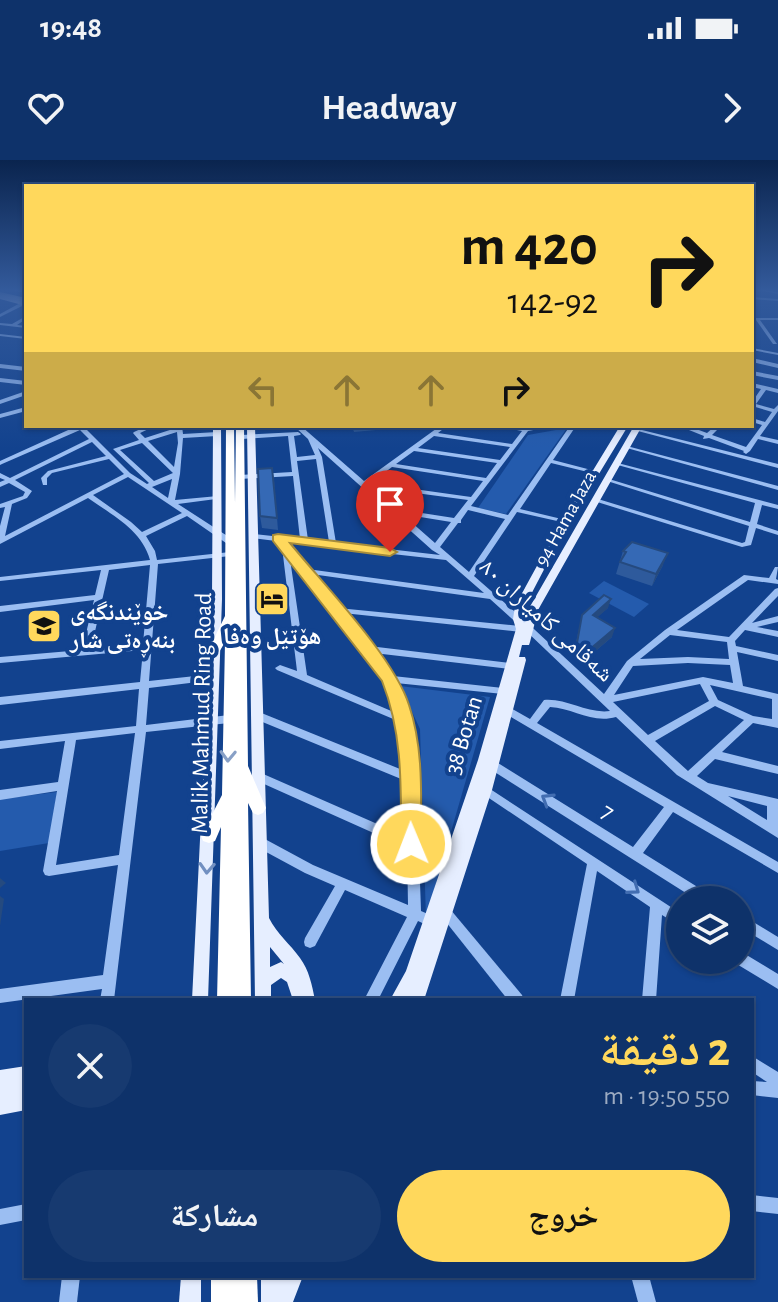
<!DOCTYPE html>
<html lang="ar">
<meta charset="utf-8">
<style>
body{margin:0;font-family:"Alegreya Sans","Noto Naskh Arabic",sans-serif;background:#173a70;color:#f1f3f6;direction:rtl;height:100vh;display:flex;flex-direction:column;font-size:30px;white-space:nowrap}
*{box-sizing:border-box;margin:0}
p{font-size:26px;color:#9baac1}
.icon{flex:none;width:44px;height:44px;fill:none;stroke:currentColor;stroke-width:2;stroke-linecap:round;stroke-linejoin:round}
.map{position:relative;flex:1;overflow:hidden;direction:ltr}
.drawer{position:absolute;left:24px;top:838px;width:730px;height:280px;display:flex;flex-direction:column;background:#0e326a;border-radius:0px;box-shadow:0 2px 6px #0004,0 0 0 2px #2e4d7e;direction:rtl}
.drawer>*{flex:none}
.guide{position:absolute;left:24px;top:24px;width:730px;height:244px;border-radius:0px;box-shadow:0 2px 6px #0004,0 0 0 2px #2e4d7e;direction:rtl;background:#ffd85c;color:#111;overflow:hidden}
.fabs{position:absolute;left:666px;top:726px;display:grid;gap:16px}
.fabs a{display:grid;place-items:center;width:88px;height:88px;border-radius:50%;background:#0e326a;box-shadow:0 2px 6px #0004,0 0 0 2px #2e4d7e;font-size:40px}
.pin{position:absolute;display:grid;place-items:center;width:68px;height:68px;color:#fff;margin:-82px -34px;border-radius:50% 50% 50% 0;rotate:-45deg;box-shadow:0 0 8px #0007}
.pin .icon{rotate:45deg}
.me{position:absolute;width:88px;margin:-44px;rotate:359deg;stroke-linejoin:round;filter:drop-shadow(0 0 6px #0008)}
.turn{display:flex;align-items:center;gap:28px;height:168px;padding:0 24px;font-size:36px}
.turn .icon{width:104px;height:104px;stroke-width:2.5}
.turn b{display:block;font-size:56px;line-height:68px}
.lanes{display:flex;align-items:center;height:76px;padding:0 24px;background:#0003;justify-content:center;gap:40px;direction:ltr}
.lanes .off{opacity:.35}
.round{display:grid;place-items:center;flex:none;width:84px;height:84px;border-radius:42px;background:#173a70}
.summary{display:flex;align-items:center;justify-content:space-between;height:136px;padding:0 24px}
h1{font-size:48px;font-weight:700;line-height:60px;color:#ffd85c}
.action{display:flex;gap:16px;margin-top:auto;padding:16px 24px}
.action a{flex:1;height:92px;border-radius:48px;background:#ffd85c;color:#111;font-size:32px;font-weight:700;line-height:92px;text-align:center}
.action a+a{background:#173a70;color:#f1f3f6}
.status{display:flex;justify-content:space-between;align-items:center;height:56px;padding:0 40px;background:#0e326a;direction:ltr}
.status svg{height:22px;fill:currentColor}
header{display:flex;justify-content:space-between;align-items:center;height:104px;padding:0 24px;background:#0e326a;font-size:36px;font-weight:700}
.map>svg:first-child{display:block}
</style>
<div class="status"><b>19:48</b><svg viewBox="0 0 49 12"><path d="M0 12V9h3v3zM5 12V6h3v6zM10 12V3h3v9zM15 12V0h3v12zM26 1h20v11H26zM47 4h2v5h-2z"/></svg></div>
<header><svg class="icon" aria-label="forward" viewBox="0 0 24 24"><path d="M9 5l7 7-7 7"/></svg>Headway<svg class="icon" aria-label="heart" viewBox="0 0 24 24"><path d="M12 20l-8-8c-3-5 5-10 8-4 3-6 11-1 8 4z"/></svg></header>
<div class="map">
<svg width="778" height="1142" viewBox="0 0 778 1142">
<rect width="100%" height="100%" fill="#12428e"/>
<g fill="#245bad">
<path d="M567 268 506 354 478 348 528 275Z"/>
<path d="M604 421 649 444 634 457 589 433Z"/>
<path d="M400 526 490 537 426 758 420 569Z"/>
<path d="M57 632 49 683 0 691V639Z"/>
</g>
<g fill="none" stroke-linecap="round" stroke-linejoin="round">
<g fill="#9bbef2" fill-rule="evenodd">
<path d="M756 129 778 132V134L758 130Z"/>
<path d="M752 137 778 139V141L752 139Z"/>
<path d="M24 141H26V144L0 157V154Z"/>
<path d="M26 156V159L17 165 26 166V168L0 165V163L12 164Z"/>
<path d="M752 158H778V160H760L777 184H773L756 160H752Z"/>
<path d="M0 174 26 177V179L0 176Z"/>
<path d="M752 188 778 193V195L752 190Z"/>
<path d="M752 198 778 204V208L752 202Z"/>
<path d="M0 204 26 207V211L0 208Z"/>
<path d="M752 211 778 216V220L752 215Z"/>
<path d="M0 218 26 221V225L0 222Z"/>
<path d="M752 223 778 229V233L766 230 756 244 774 249 778 245V251L760 276 778 280V284L758 279 750 291 746 294 743 292 744 291 709 278 703 279 704 276 679 266H688L707 273 715 266H721L712 275 746 287 762 265 752 262V258L765 262 772 252 752 246V242L761 229 752 227Z"/>
<path d="M26 231V235L0 244V240Z"/>
<path d="M26 247V251L0 258V254Z"/>
<path d="M77 266H83L130 313 147 324 149 323 113 289 139 280 133 273 134 272 147 266H155L140 273 145 278 176 268V266H182L183 274 217 272 220 274 217 276 183 278 180 314 175 340 218 336V338L216 339 178 344 232 379V383H226L187 356 146 376 155 391 157 400 230 392 234 394 230 396 158 404 149 521 214 514 219 517 214 520 149 528 146 565 229 555 234 559 229 563 146 572 114 840H100L102 829 0 843V829L103 815 118 705 49 716 45 715 43 711 57 631 0 640V630L58 622 65 581 0 589V581L136 566 139 529 0 545V537L140 522 143 490 0 503V497L82 490 94 440 0 452V446L95 435 101 410 0 421V417L150 400C142 370 112 355 88 338L0 384V366L5 347 0 348V344L23 336 25 332 9 323 0 327V322L5 320 0 318V313L10 318 89 279 80 270 2 304 0 305V301ZM177 272 178 283 174 307 148 281ZM92 282 106 296 48 311 41 318 43 325H47V318L52 313 109 299 124 314 5 376 12 344 27 338 32 331 15 320ZM142 283 173 313 154 321 120 290ZM128 317 182 353 142 372 131 362 93 335ZM172 319 168 338 152 327ZM150 405 143 484 91 489 109 410ZM135 573 119 695 56 705 76 580Z"/>
<path d="M294 266H301L364 321 440 266H447L438 273 512 284 522 271 497 266 526 268 555 266 528 271 471 346 508 355 570 266H576L553 300 599 312 596 314 551 303 520 349 570 361 566 363 517 352 474 416 521 457 604 534 627 501 665 470 744 415 769 418 775 407H778L776 419 778 420V424L748 420 677 470 729 477 775 429 778 428V436L752 463 778 456V462L757 467 778 471V477L745 470 735 481 736 486 778 495V501L737 492 743 526 778 534V568L753 563 722 592 778 606V614L715 599 697 616 708 623 778 639V678L677 615 616 557C592 564 573 548 550 547L537 563 778 702V713L673 652 643 693 712 736 714 740H697L482 604 481 601 482 598H490L633 687 664 647 504 553 502 550 504 547 507 546 530 559 544 540C567 538 587 554 610 551L525 470 521 472 343 453 369 486 510 503 515 506 510 509 374 493 393 516 503 528 508 531 503 534 396 523 409 560 408 562 415 605 417 635 421 751 435 757 437 761 435 765 431 767 418 761 378 840H364L407 757 345 730 315 786 310 788 305 786 304 782 305 778 335 726 305 713 255 686 253 682 255 678 259 677 263 678 313 705 408 745 407 688 253 619 252 616 253 613 257 612 261 613 407 677 406 621 253 558 251 555 253 552H259L405 611 398 561 277 510 275 508 280 505 297 511 282 387 276 381 253 378 249 376 253 374 300 379 293 316 240 319 237 317 240 315 292 312 288 276 242 279 239 277 242 275 298 272 301 274 300 275 294 276 297 297 315 295 308 279ZM434 276 510 287 500 300 418 288ZM318 288 432 390 440 395 336 383 322 297ZM414 291 497 303 486 318 396 304ZM316 299 329 382 308 380 297 301ZM392 307 483 321 471 337 371 323ZM371 327 468 340 454 358 396 349ZM468 350 505 359 469 412 440 387 458 363H461V360ZM402 354 451 362 435 383ZM285 382 446 400 484 433 307 409ZM290 399 386 520 396 553 307 515ZM311 414 490 439 520 466 338 448ZM670 475 727 482 729 499 688 497 640 499ZM688 503 730 505 733 523 703 517 614 535 633 506ZM700 524 709 541 648 575 613 542ZM710 525 772 539V559L753 556 718 540ZM715 546 744 560 688 611 655 581ZM728 636 767 646V660Z"/>
<path d="M608 266H622L626 268 623 270Z"/>
<path d="M634 268 778 304V308L634 270Z"/>
<path d="M623 285 778 326V330L623 287Z"/>
<path d="M614 302 778 345V349L762 345 757 364 778 371V375L756 368 751 385 742 387 594 341V339H598L742 383 745 382 749 366 604 320 609 319 750 362 755 343 614 304Z"/>
<path d="M481 623 680 753V766L662 755 656 840H642L650 747 597 711 574 840H560L587 704 477 630 476 627 477 624Z"/>
<path d="M446 747 450 749 522 835 524 840H508L442 757 440 753 442 749Z"/>
<path d="M740 754 778 777V790L740 767Z"/>
<path d="M740 791 778 814V829L735 803 734 800H740Z"/>
<path d="M752 896 778 912V938L752 935V921L767 922 752 912Z"/>
<path d="M752 1035 778 1038V1054L752 1051Z"/>
<path d="M26 1044V1060L0 1065V1049Z"/>
<path d="M62 1116H80L77 1142H59Z"/>
<path d="M631 1116H649L656 1142H638Z"/>
</g>
<g fill="#e6eeff" fill-rule="evenodd">
<path d="M11 129 26 131V133L11 130Z"/>
<path d="M0 135 26 142V146L0 139Z"/>
<path d="M213 266H221L222 439 208 840H192L212 439Z"/>
<path d="M247 266H255L269 758C277 774 290 784 300 798 309 810 312 825 315 840H299L292 837 287 822 281 818 271 825V840H255ZM270 787 284 804 281 802 270 807Z"/>
<path d="M620 266H628L563 373 525 446 523 459 524 463 528 450 634 266H642L538 450 530 482 529 485H522L519 497H525L526 500 492 630 424 840H408L409 837 407 840H390L406 811 478 600 516 469 513 459 515 446 555 373Z"/>
<path d="M26 906V950L0 955V910Z"/>
<path d="M181 1116H201V1142H179Z"/>
<path d="M261 1116H281V1118L283 1116H303L293 1142H261Z"/>
</g>
<g fill="#fff" fill-rule="evenodd">
<path d="M0 132 26 138V142L0 136Z"/>
<path d="M226 266H234L235 343 236 266H244L248 606 266 648 263 653 258 655 253 653 248 643 251 840H217L221 667 215 681 209 683 203 681 201 676 222 635 225 482 218 494H210L208 491 225 456Z"/>
<path d="M211 1116H257L258 1142H211Z"/>
</g>
</g>
<g fill="#2e5a9c">
<path d="M352 266H376V270L354 272Z"/>
<path d="M272 308 274 320 278 370 262 368 260 356Z"/>
<path d="M623 391 663 405 652 426 616 414Z"/>
<path d="M608 448 597 457 612 477 586 499 574 492 582 455Z"/>
</g>
<g fill="#254a7f">
<path d="M668 393 663 405 652 426 656 414Z"/>
<path d="M611 439 608 448 590 464 593 455Z"/>
<path d="M615 468 612 477 586 499 589 490Z"/>
<path d="M0 718 6 723 0 728Z"/>
<path d="M0 736 4 739 0 766Z"/>
</g>
<g fill="#3569b5" stroke="#254a7f" stroke-width="2">
<path d="M272 308 277 358 260 356 258 309Z"/>
<path d="M632 382 668 393 656 414 620 402 626 392 623 391Z"/>
<path d="M604 435 611 439 593 455 615 468 589 490 577 483 582 455Z"/>
</g>
<defs><path id="oneway-chevron" d="M-2-3.5L2.5 0L-2 3.5" fill="none" stroke-width="1.6" stroke-linecap="round" stroke-linejoin="round" transform="scale(2)"/></defs>
<use stroke="#88a0c6" href="#oneway-chevron" transform="translate(228 596) rotate(92)"/>
<g stroke="#426db1">
<use href="#oneway-chevron" transform="translate(547 639) rotate(-148)"/>
<use href="#oneway-chevron" transform="translate(634 729) rotate(35)"/>
</g>
<use stroke="#718fc1" href="#oneway-chevron" transform="translate(207 708) rotate(93)"/>
<linearGradient id="sky" x2="0" y2="1"><stop stop-color="#0a244e"/><stop offset="0.45" stop-color="#335a9b"/><stop offset="1" stop-color="#335a9b" stop-opacity="0"/></linearGradient>
<rect width="778" height="289" fill="url(#sky)"/>
<path fill="#ffd85c" stroke="#a68c3c" stroke-width="2" d="M278 374 390 388 397 392 390 396 290 383C324 425 394 497 409 545 424 589 421 638 421 684L418 691 411 694 404 691 401 684C401 628 403 574 382 521L273 381V375Z"/>
<defs>
<g id="hotel-square" transform="scale(1.8)"><rect x="-9" y="-9" width="18" height="18" rx="4" fill="#ffd85c" stroke="#12428e"/><path d="M-6-4.5h1.5V1H6V5H4.5V3h-9V5H-6ZM-4 0a1.8 1.8 0 1 1 3.6 0ZM.5 0V-2.5h3Q6-2.5 6 0Z" fill="#111"/></g>
<g id="school-square" transform="scale(1.8)"><rect x="-9" y="-9" width="18" height="18" rx="4" fill="#ffd85c" stroke="#12428e"/><path d="M0-5L7-2L0 1L-7-2ZM-4 1L0 2.5L4 1V4Q0 6-4 4Z" fill="#111"/></g>
</defs>
<g fill-rule="evenodd">
<use href="#hotel-square" x="272" y="439"/>
<use href="#school-square" x="44" y="466"/>
</g>
<g text-anchor="middle" stroke-width="8" stroke-linejoin="round" paint-order="stroke">
<g font-size="20" fill="#fff" stroke="#12428e">
<text transform="translate(565 358) rotate(-61)" y="7">94 Hama Jaza</text>
</g>
<g font-size="24" font-weight="bold" fill="#fff" stroke="#12428e" text-anchor="start">
<text x="70" y="460">خوێندنگەی<tspan x="70" dy="28">بنەڕەتی شار</tspan></text>
<text x="272" y="484" text-anchor="middle">هۆتێل وەفا</text>
</g>
<g font-size="24" fill="#fff" stroke="#12428e">
<text transform="translate(547 460) rotate(42)" y="8">شەقامی کامیاران ٨٠</text>
<text transform="translate(201 553) rotate(-89)" y="8">Malik Mahmud Ring Road</text>
<text transform="translate(463 575) rotate(-73)" y="8">38 Botan</text>
<text transform="translate(608 651) rotate(32)" y="8">7</text>
</g>
</g>
</svg>
<div class="fabs">
<a><svg class="icon" aria-label="layers" viewBox="0 0 24 24"><path d="M12 4l9 5-9 5-9-5zM3 14l9 5 9-5"/></svg></a>
</div>
<div class="pin" style="left:390px;top:392px;background:#d93025"><svg class="icon" aria-label="arrive" viewBox="0 0 24 24"><path d="M6 21V4h12l-3 4 3 4H6"/></svg></div>
<svg class="me" style="left:411px;top:684px" viewBox="-20 -20 40 40"><circle r="17" fill="#ffd85c" stroke="#fff" stroke-width="3"/><path d="M0-11L8 9 0 5-8 9z" fill="#fff"/></svg>
<div class="guide">
<div class="turn"><svg class="icon" aria-label="right" viewBox="0 0 24 24"><path d="M7 20v-9h11M14 6l5 5-5 5"/></svg><div><b>420 m</b>142-92</div></div>
<div class="lanes"><svg class="icon off" aria-label="left" viewBox="0 0 24 24"><path d="M17 20v-9H6M10 6l-5 5 5 5"/></svg><svg class="icon off" aria-label="ahead" viewBox="0 0 24 24"><path d="M12 20V5M6 11l6-6 6 6"/></svg><svg class="icon off" aria-label="ahead" viewBox="0 0 24 24"><path d="M12 20V5M6 11l6-6 6 6"/></svg><svg class="icon" aria-label="right" viewBox="0 0 24 24"><path d="M7 20v-9h11M14 6l5 5-5 5"/></svg></div>
</div>
<section class="drawer">
<div class="summary"><div><h1>2 دقيقة</h1><p>550 m · 19:50</p></div><a class="round"><svg class="icon" aria-label="close" viewBox="0 0 24 24"><path d="M6 6l12 12M18 6L6 18"/></svg></a></div>
<div class="action"><a>خروج</a><a>مشاركة</a></div>
</section>
</div>
